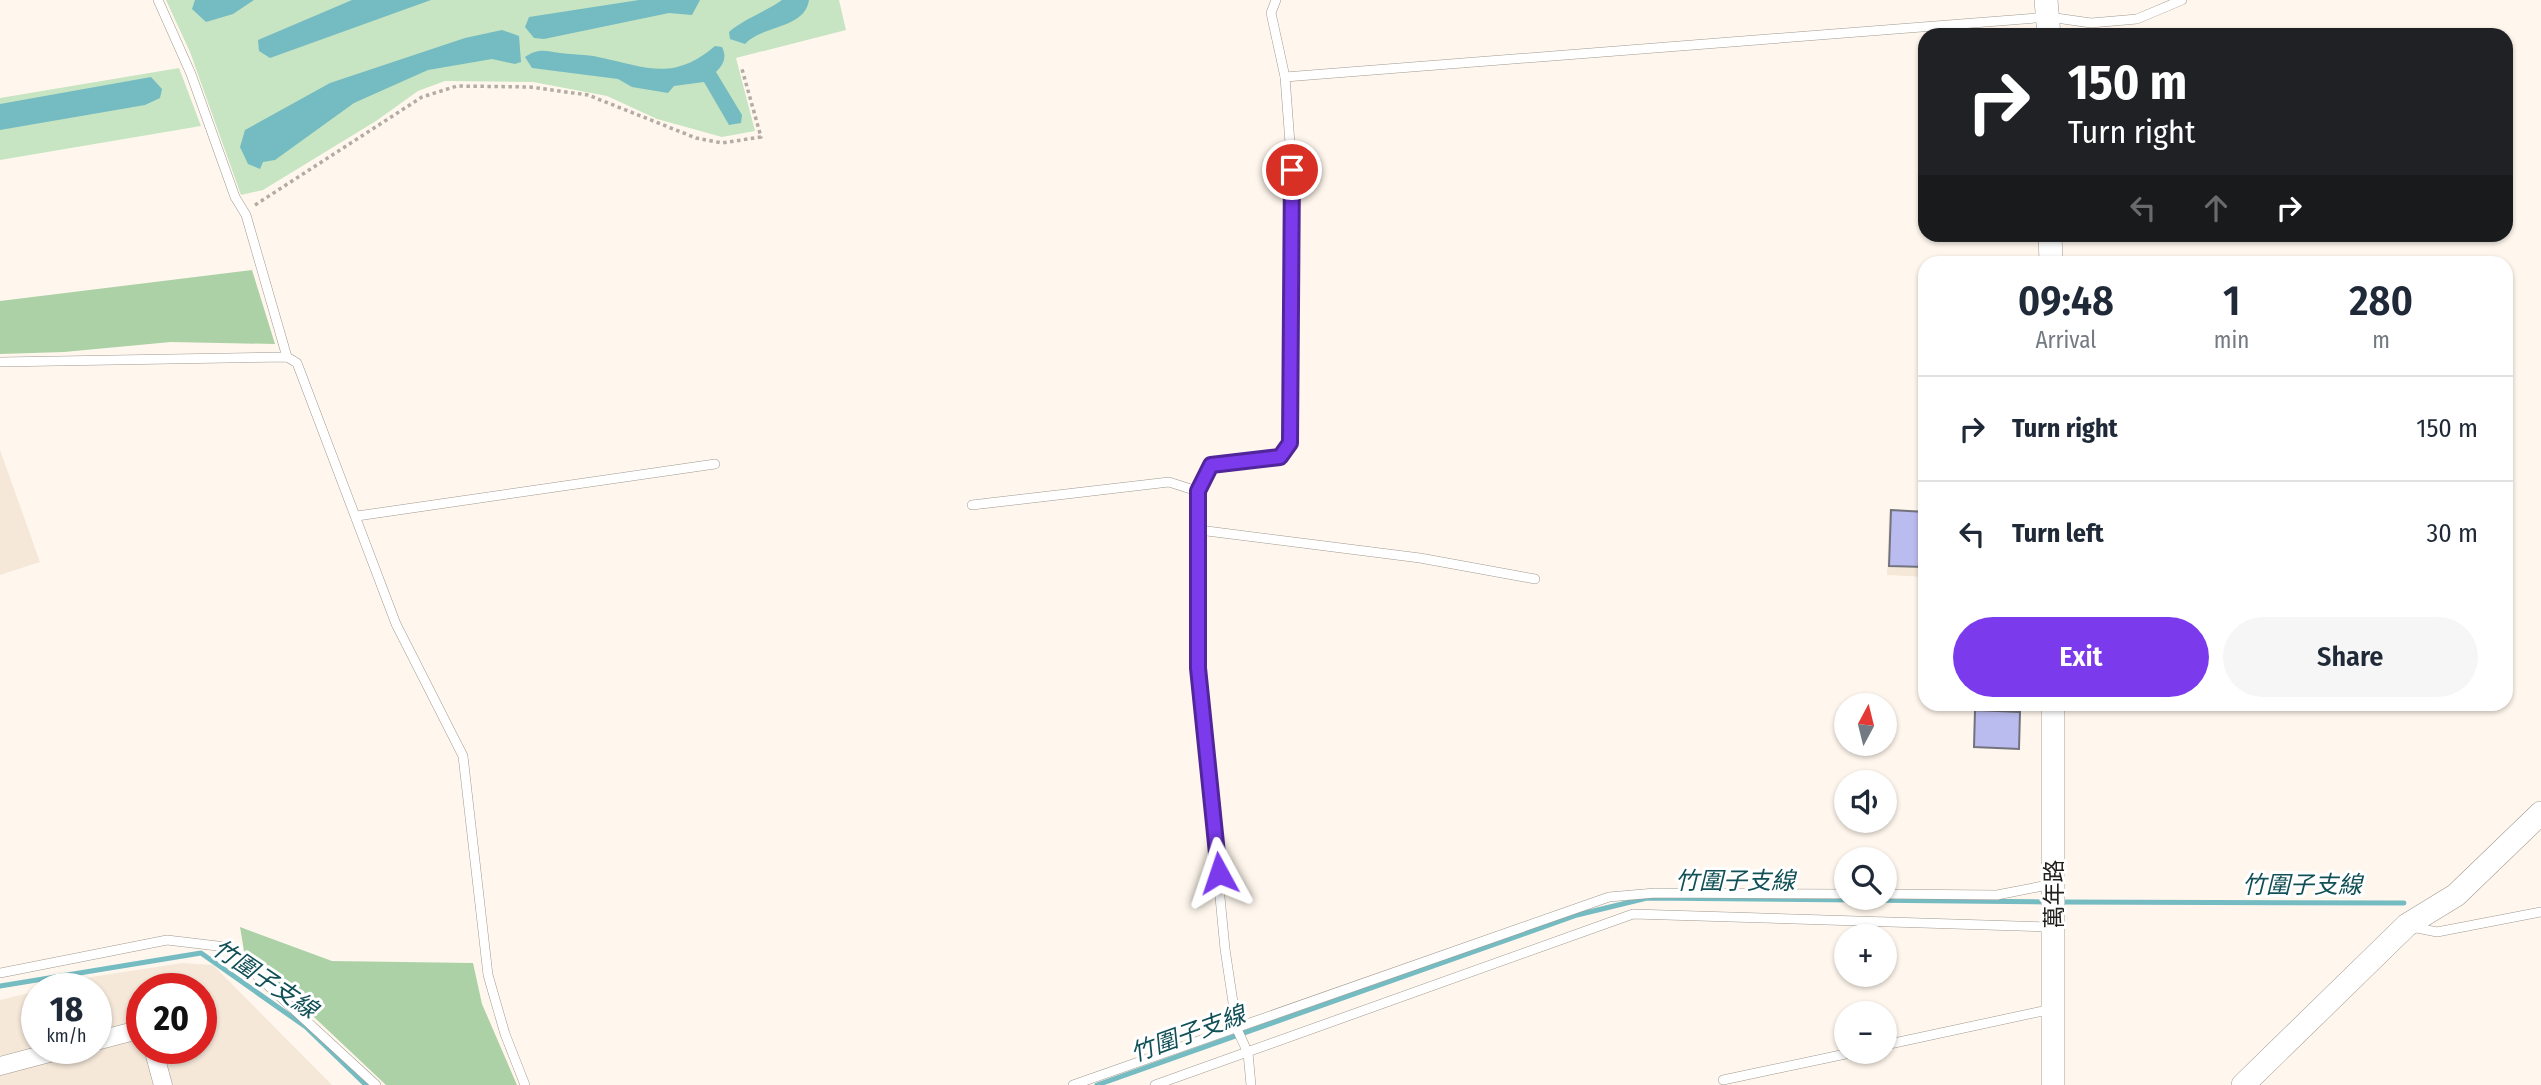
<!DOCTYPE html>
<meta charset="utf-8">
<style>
body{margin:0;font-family:"Fira Sans Condensed","Noto Sans TC",sans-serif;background:#f6f6f7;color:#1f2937;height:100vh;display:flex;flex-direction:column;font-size:26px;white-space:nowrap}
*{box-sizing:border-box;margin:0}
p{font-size:23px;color:#747a83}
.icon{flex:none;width:38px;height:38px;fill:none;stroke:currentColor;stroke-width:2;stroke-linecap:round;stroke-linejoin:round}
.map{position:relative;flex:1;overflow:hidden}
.drawer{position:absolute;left:1918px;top:256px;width:595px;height:455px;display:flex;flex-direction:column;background:#fff;border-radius:21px;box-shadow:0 2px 5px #0004}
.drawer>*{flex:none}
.top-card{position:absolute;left:1918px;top:28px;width:595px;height:214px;border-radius:21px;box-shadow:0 2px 5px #0004;background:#202124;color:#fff;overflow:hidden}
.needle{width:46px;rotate:7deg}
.fabs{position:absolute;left:1834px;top:693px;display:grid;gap:14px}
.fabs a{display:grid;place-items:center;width:63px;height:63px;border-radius:50%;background:#fff;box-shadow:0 2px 5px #0004;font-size:35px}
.speed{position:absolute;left:21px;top:973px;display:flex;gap:14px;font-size:35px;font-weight:700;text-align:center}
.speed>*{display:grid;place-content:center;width:91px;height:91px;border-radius:50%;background:#fff;box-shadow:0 2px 5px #0004;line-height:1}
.speed small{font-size:18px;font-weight:400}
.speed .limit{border:10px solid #d22;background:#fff;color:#111}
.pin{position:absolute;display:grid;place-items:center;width:60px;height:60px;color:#fff;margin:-30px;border:4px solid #fff;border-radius:50%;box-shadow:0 2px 7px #0007}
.me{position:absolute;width:77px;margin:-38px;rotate:355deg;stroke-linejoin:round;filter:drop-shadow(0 0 5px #0008)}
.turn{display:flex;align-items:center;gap:24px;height:147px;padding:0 35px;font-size:32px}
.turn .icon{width:91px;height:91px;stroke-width:2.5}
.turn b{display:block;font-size:49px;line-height:60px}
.lanes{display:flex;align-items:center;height:66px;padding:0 35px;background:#0003;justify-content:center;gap:35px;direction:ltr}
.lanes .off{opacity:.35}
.eta{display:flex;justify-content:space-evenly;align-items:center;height:119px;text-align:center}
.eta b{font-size:42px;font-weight:600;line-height:49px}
.primary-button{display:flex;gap:14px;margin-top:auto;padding:14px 35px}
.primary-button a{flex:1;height:80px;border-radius:42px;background:#7c3aed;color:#fff;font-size:28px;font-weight:600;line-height:80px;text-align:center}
.primary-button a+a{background:#f6f6f7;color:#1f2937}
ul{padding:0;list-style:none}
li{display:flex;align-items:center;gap:21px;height:105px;padding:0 35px;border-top:2px solid #e0e1e3}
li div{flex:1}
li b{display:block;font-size:26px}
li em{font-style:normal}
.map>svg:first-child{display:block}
</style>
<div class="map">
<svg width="2541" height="1085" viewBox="0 0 2541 1085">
<rect width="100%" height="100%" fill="#fff7ed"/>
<g fill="#f5e8d9" fill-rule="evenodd">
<path d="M0 450 40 562 0 575Z"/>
<path d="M1889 509 1925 511V577L1887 575Z"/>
<path d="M182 963 213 965 332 1085H0V1000L37 991V1048H96V989H44L91 977ZM142 989H201V1048H142Z"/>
</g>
<g fill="#c7e5c2">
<path d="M166 0H839L846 30 736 58 755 131 722 137 657 119 607 96 533 82 445 81 418 91 376 121 263 190 241 195 190 52Z"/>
<path d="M179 68 201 126 0 160V98Z"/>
</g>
<g fill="#acd1a6">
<path d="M252 270 275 344 171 342 64 352 0 354V301Z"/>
<path d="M240 927 332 961 473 963 482 1004 517 1085H386L244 951Z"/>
</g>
<g fill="#75bbc2">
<path d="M195 0H254L233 14 206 22 192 9Z"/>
<path d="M352 0H431L270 58 259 51 258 40Z"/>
<path d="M639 0H700L692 15 669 13 544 39 534 38 525 27 529 17Z"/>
<path d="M782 0H809C805 29 762 25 745 44L730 39 729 32C744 19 765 12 782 0Z"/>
<path d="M502 30 519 36 521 62 515 64 492 59 428 70 354 103 275 160 263 162 260 169 248 164 240 147 245 130 330 83 465 38Z"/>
<path d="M715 46 722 47C727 57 724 64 716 72L742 115 741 123 729 125 704 82 674 86 668 93 632 87 618 79 532 68 525 57C539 48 545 51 560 53 573 55 586 54 598 57 646 67 673 82 715 46Z"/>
<path d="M151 77 162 89 160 98 145 105 0 130V104Z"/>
</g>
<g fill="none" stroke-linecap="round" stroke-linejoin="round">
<g stroke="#75bbc2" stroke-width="5">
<path d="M2057 902 2404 903"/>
<path d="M0 986 201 953 306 1027 366 1085"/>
<path d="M1097 1085 1577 915 1647 898 2048 902"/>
</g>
</g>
<g fill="#babbee" stroke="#73737d" stroke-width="2">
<path d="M1891 510 1925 512V567L1889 566Z"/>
<path d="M1975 710 2020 712 2019 749 1974 747Z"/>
</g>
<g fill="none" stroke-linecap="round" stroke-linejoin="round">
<g stroke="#a09990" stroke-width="10">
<g id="service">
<path d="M158 0 191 74 235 197 246 215 287 357"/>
<path d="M1285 77 2049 17 2091 23 2137 19 2182 0"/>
<path d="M0 362 287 357 297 363 396 624 463 756 488 975 505 1034 525 1085"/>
<path d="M972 505 1169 482 1197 491"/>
<path d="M357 516 715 464"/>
<path d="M1199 530 1420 558 1535 579"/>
<path d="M1885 894 1997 895 2053 884"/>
<path d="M2412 927 2437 932 2541 912"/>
<path d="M0 973 167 940 226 947 376 1085"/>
<path d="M1885 1045 2052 1009"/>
<path d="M1723 1080 1855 1052"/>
<path d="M1073 1085 1609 897 1655 893 1846 894"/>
<path d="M1155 1085 1633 914 2051 927"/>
<path d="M1251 1085 1248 1053 1237 1029 1225 949 1198 669 1197 491 1211 465 1280 457 1290 443 1292 170 1285 77 1271 13 1276 0"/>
</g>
</g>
<g stroke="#a09990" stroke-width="19">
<g id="minor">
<path d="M96 1041 142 1029"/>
<path d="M153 1048 163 1085"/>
<path d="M0 1066 68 1048"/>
</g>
</g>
<g stroke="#a09990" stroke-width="24">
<g id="tertiary">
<path d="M2046 0 2049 35"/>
<path d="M2050 234 2051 262"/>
<path d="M2053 1085V704"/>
<path d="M2243 1085 2407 925 2456 895 2541 813"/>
</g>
</g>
<path stroke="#b2aca4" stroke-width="3.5" stroke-dasharray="3.5 3.5" stroke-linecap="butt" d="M255 205 422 97 457 86 530 87 588 95 696 138 722 143 761 137 742 69"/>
<use href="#service" stroke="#fff" stroke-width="9"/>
<use href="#minor" stroke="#fff" stroke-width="18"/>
<use href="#tertiary" stroke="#fff" stroke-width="23"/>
</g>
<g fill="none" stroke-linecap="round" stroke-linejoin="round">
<g stroke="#51269a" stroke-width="18">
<path id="route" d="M1219 873 1198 668V491L1211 465 1280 457 1290 443 1292 170"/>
</g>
<use href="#route" stroke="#7c3aed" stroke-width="12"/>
</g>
<g text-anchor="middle" stroke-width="6" stroke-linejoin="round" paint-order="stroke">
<g font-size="23" fill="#22201c" stroke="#fff">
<text transform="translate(2054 894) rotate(-90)" y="8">萬年路</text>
</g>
<g font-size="24" font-style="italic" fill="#115056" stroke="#fff">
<text x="1735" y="889">竹圍子支線</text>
<text x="2302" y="893">竹圍子支線</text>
<text transform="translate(265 979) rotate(34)" y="8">竹圍子支線</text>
<text transform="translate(1188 1034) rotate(-20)" y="8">竹圍子支線</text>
</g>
</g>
</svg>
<div class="fabs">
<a><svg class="needle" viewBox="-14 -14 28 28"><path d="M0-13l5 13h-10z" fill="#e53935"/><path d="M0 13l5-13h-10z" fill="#747a83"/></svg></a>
<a><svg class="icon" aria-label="sound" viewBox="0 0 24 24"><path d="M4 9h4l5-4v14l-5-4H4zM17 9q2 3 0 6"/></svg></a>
<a><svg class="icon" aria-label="search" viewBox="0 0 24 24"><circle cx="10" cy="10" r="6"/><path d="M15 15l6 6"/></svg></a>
<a>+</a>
<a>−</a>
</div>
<div class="speed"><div>18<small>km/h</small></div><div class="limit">20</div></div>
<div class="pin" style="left:1292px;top:170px;background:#d93025"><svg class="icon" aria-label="arrive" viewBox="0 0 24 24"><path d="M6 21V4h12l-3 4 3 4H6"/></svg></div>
<svg class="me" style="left:1219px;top:873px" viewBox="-20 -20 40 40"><path d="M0-17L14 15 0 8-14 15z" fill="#7c3aed" stroke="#fff" stroke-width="4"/></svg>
<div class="top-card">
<div class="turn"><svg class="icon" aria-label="right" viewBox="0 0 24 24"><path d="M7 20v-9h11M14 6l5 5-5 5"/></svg><div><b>150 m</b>Turn right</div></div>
<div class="lanes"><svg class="icon off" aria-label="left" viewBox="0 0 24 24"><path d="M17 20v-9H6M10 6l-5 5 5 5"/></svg><svg class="icon off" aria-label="ahead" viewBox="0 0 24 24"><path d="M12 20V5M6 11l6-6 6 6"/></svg><svg class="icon" aria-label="right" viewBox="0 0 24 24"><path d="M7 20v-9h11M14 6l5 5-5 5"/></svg></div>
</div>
<section class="drawer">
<div class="eta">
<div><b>09:48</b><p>Arrival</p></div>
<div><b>1</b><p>min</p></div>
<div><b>280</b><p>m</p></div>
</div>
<ul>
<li><svg class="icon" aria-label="right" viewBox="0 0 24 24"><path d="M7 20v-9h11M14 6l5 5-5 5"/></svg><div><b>Turn right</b></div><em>150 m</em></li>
<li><svg class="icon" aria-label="left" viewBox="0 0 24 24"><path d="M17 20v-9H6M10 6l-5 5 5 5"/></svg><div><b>Turn left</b></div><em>30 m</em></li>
</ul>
<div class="primary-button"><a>Exit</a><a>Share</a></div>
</section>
</div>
